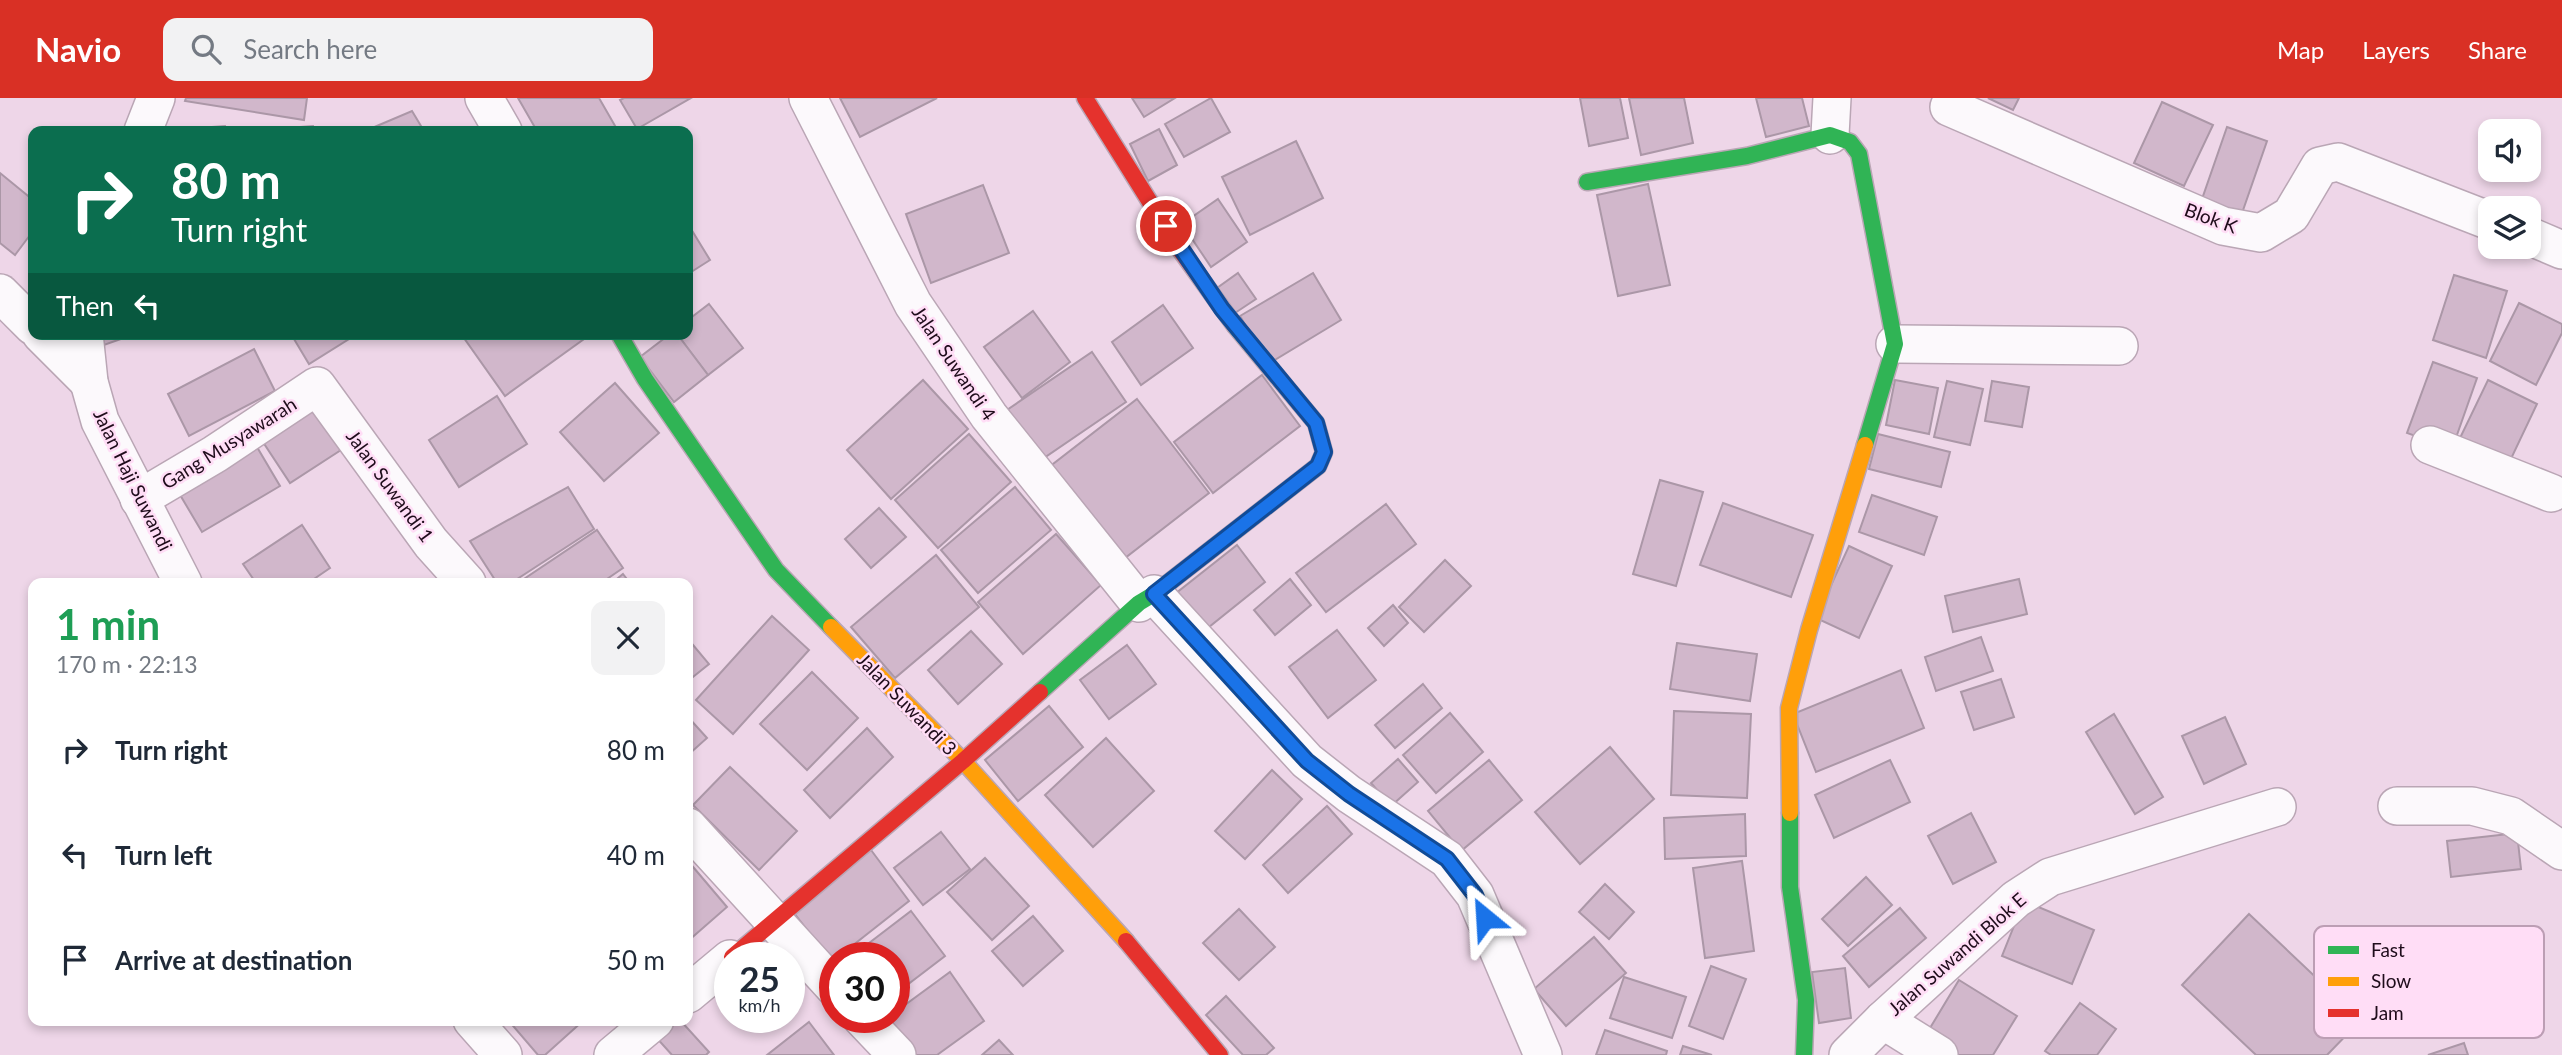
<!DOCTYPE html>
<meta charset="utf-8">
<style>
body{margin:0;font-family:Lato,sans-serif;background:#f2f2f3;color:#1f2937;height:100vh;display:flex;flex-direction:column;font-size:26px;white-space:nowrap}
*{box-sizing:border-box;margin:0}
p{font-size:23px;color:#747a83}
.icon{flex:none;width:38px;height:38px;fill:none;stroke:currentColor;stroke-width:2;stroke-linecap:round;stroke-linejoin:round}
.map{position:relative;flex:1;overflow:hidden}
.drawer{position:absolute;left:28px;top:480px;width:665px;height:448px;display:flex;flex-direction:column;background:#fff;border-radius:14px;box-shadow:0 4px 10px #0003}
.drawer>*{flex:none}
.banner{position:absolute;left:28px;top:28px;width:665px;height:214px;border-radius:14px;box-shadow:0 4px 10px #0003;background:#0b6e4f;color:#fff;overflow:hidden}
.controls{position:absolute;left:2478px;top:21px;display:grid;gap:14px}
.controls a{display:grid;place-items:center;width:63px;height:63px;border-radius:14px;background:#fff;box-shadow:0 4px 10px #0003;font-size:35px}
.speed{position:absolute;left:714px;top:844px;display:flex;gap:14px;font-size:35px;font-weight:700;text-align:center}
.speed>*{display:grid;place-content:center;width:91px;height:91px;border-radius:50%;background:#fff;box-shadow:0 4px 10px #0003;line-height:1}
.speed small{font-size:18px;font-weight:400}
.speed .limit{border:10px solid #d22;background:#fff;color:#111}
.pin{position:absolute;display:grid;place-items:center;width:60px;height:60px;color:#fff;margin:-30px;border:4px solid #fff;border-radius:50%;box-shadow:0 2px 7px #0007}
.me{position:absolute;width:77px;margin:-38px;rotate:333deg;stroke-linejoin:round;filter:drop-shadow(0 0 5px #0008)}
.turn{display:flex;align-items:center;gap:24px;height:147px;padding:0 28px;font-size:32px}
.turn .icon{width:91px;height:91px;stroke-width:2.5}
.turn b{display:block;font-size:49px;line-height:60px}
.then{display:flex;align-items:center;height:66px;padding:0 28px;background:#0003;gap:14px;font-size:26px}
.round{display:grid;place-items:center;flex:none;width:74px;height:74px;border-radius:14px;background:#f2f2f3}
.head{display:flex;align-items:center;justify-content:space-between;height:119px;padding:0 28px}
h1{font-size:42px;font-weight:700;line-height:52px;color:#1e9e55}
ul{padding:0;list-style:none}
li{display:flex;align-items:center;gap:21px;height:105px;padding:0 28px}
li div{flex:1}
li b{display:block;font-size:26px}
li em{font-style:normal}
header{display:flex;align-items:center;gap:42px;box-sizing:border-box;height:98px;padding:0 35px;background:#d93025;color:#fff}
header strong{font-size:33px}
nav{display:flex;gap:38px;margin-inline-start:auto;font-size:24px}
.search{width:490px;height:63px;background:#f2f2f3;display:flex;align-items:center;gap:18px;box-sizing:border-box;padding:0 24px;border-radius:14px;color:#747a83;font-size:26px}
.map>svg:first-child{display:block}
</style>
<header>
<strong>Navio</strong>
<div class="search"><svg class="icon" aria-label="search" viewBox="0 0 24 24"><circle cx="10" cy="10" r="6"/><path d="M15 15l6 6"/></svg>Search here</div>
<nav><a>Map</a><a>Layers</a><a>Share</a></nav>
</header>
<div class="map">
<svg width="2562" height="957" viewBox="0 0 2562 957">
<rect width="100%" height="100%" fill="#eed6e8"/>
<g fill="#d1b7cb" stroke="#ab97a7" stroke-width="2">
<path d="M186 0H307L304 22 185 3Z"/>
<path d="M518 0H599L618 33H537Z"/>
<path d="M624 0H691L637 31 620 2Z"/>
<path d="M840 0H937L860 39Z"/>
<path d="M1132 0H1175L1144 19Z"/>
<path d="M1211 0 1230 34 1184 59 1165 26Z"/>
<path d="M1580 0H1620L1628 40 1589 48Z"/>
<path d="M1629 0H1684L1693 45 1641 57Z"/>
<path d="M1756 0H1802L1809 28 1766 39Z"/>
<path d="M1988 0H2019L2013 12Z"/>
<path d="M2162 4 2213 27 2184 88 2134 65Z"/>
<path d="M412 13 424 33H365Z"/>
<path d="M225 28 226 33H171V32Z"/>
<path d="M313 28 314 33H273V31Z"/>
<path d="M235 29 267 31V33H235Z"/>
<path d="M2227 29 2267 43 2241 118 2201 104Z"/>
<path d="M1159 31 1177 67 1148 83 1130 46Z"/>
<path d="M1296 43 1323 100 1250 137 1222 79Z"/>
<path d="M0 75 33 102V133L15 157 0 145Z"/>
<path d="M1648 86 1670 187 1618 198 1597 97Z"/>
<path d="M983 87 1009 155 931 185 906 116Z"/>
<path d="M1218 101 1247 144 1211 169 1182 126Z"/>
<path d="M688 126 710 162 688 176Z"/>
<path d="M1238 175 1256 201 1235 215 1217 190Z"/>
<path d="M1313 175 1341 222 1268 266 1240 218Z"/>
<path d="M2454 177 2507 193 2486 260 2433 242Z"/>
<path d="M2519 205 2562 226V235L2536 287 2490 263Z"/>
<path d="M709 206 743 250 708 277 677 236H688V222Z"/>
<path d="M1163 207 1193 250 1141 287 1112 244Z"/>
<path d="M1033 213 1070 264 1022 300 984 249Z"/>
<path d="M97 236H135L101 248Z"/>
<path d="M291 236H357L309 266Z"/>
<path d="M468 236H580L584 241 505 298 464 240Z"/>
<path d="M670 236H677L708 277 674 304 640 259Z"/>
<path d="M254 251 275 293 189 338 168 296Z"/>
<path d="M1092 254 1126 304 1038 364 1004 314Z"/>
<path d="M2433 264 2477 280 2452 351 2407 335Z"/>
<path d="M1262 277 1300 328 1213 395 1174 344Z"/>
<path d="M923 282 968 331 891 401 847 352Z"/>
<path d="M1895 282 1938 290 1929 336 1886 327Z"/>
<path d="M2488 282 2537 306 2509 365 2460 340Z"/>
<path d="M1947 283 1983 291 1970 347 1934 339Z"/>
<path d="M1992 283 2029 289 2022 329 1985 323Z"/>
<path d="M615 285 659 335 604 383 560 334Z"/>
<path d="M497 298 527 346 459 389 429 342Z"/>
<path d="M1137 301 1209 395 1116 467 1044 373Z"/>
<path d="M311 304 341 352 290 385 259 338Z"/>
<path d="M969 336 1011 384 938 450 895 402Z"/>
<path d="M1878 336 1950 354 1941 389 1869 371Z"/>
<path d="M251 339 280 388 202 434 173 385Z"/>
<path d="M1660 382 1703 394 1676 488 1633 476Z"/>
<path d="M568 389 594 431 511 485H497L470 443Z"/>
<path d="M1015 389 1051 432 978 495 941 452Z"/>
<path d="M1872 397 1937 419 1924 457 1859 434Z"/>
<path d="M1723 405 1813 437 1791 499 1700 467Z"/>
<path d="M1386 406 1416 446 1326 514 1296 475Z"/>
<path d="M879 410 906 439 871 470 845 441Z"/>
<path d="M302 427 330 470 308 485H256L243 466Z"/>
<path d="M597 432 623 470 601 485H518Z"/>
<path d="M1056 436 1101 487 1023 556 978 504Z"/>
<path d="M1237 447 1265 484 1204 533 1175 496Z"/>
<path d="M1849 448 1892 468 1859 540 1816 520Z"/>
<path d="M936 457 979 509 895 580 851 529Z"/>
<path d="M1445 462 1471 488 1424 534 1399 509Z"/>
<path d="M623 476 630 485H612Z"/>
<path d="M1290 481 1311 507 1275 537 1254 512Z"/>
<path d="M2019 481 2027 516 1953 534 1945 498Z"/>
<path d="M1393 507 1408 525 1384 548 1368 530Z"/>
<path d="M772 518 809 552 733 636 696 602Z"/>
<path d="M1337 532 1376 582 1328 620 1289 569Z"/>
<path d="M971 533 1002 566 958 606 928 572Z"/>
<path d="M1981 539 1993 573 1936 593 1925 559Z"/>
<path d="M688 541 709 566 688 583Z"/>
<path d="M1677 545 1757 556 1750 603 1670 591Z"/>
<path d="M1127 547 1156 586 1109 621 1080 582Z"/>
<path d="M1901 572 1924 630 1816 674 1793 616Z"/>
<path d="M812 574 858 620 807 672 760 626Z"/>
<path d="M2001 581 2014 619 1974 632 1961 594Z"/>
<path d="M1423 586 1442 610 1395 650 1375 627Z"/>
<path d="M1049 608 1083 649 1018 703 985 662Z"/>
<path d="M1674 613 1751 616 1747 700 1671 697Z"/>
<path d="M1450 615 1483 654 1436 695 1403 657Z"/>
<path d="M2114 616 2163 699 2135 716 2086 634Z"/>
<path d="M688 619 707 640 688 657Z"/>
<path d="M2225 619 2246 666 2204 686 2182 638Z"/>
<path d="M867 630 893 659 830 720 804 692Z"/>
<path d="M1106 640 1154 693 1093 749 1045 697Z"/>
<path d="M1610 649 1654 701 1580 766 1535 714Z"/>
<path d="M1398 661 1418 684 1391 708 1371 685Z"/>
<path d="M1489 662 1522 702 1461 753 1428 713Z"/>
<path d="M1890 662 1910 704 1834 740 1815 697Z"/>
<path d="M730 669 797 733 759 772 693 707Z"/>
<path d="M1272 672 1302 701 1245 761 1215 733Z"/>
<path d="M1327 708 1352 736 1288 795 1263 767Z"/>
<path d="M1971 715 1996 764 1953 786 1928 738Z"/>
<path d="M1745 716 1746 758 1665 761 1664 720Z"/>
<path d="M941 734 970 771 923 807 894 770Z"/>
<path d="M2517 735 2521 771 2451 779 2447 743Z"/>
<path d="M871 752 909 803 838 859H835L832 864 791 811Z"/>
<path d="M985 760 1029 808 992 842 947 794Z"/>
<path d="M688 763 727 809 688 843Z"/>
<path d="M1742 763 1754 853 1705 860 1693 770Z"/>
<path d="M1866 779 1892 807 1848 848 1822 821Z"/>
<path d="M1605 786 1634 814 1609 841 1579 814Z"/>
<path d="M2024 803 2094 832 2072 886 2002 858Z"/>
<path d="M1900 810 1926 840 1869 889 1843 858Z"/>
<path d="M1239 811 1275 849 1239 882 1203 845Z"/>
<path d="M911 813 945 858 894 897V859L852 858Z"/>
<path d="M2249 816 2361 922 2327 957H2256L2182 887Z"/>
<path d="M1033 818 1063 853 1023 888 992 853Z"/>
<path d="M1594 839 1626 875 1566 928 1534 891Z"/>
<path d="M1711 868 1746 881 1723 941 1689 928Z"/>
<path d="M1845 870 1851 920 1819 925 1812 874Z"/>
<path d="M950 874 984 923 937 957H911L886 921 894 919V915Z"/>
<path d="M1624 879 1686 899 1672 940 1610 920Z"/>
<path d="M1959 882 2017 918 1993 957H1952L1924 940Z"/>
<path d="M1226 898 1274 950 1266 957H1243L1206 917Z"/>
<path d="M2080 905 2116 931 2097 957H2051L2045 953Z"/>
<path d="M508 922H584L545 957H538Z"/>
<path d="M673 922H680L709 954 706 957H672L655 938Z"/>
<path d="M809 924 834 957H767Z"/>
<path d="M1605 932 1667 953 1666 957H1596Z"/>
<path d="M999 942 1013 957H982Z"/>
<path d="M2464 945 2468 957H2428Z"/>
<path d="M1683 948 1712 957H1680Z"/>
</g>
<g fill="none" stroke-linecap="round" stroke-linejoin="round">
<g stroke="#baa6b5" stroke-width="40">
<g id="street">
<path d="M484 0 503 33"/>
<path d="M808 0 913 206 989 318 1139 505"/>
<path d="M1949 9 2223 128 2261 135 2291 117 2320 68 2338 64 2490 123"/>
<path d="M143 33 156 0"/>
<path d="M1830 37 1832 0"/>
<path d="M2529 138 2562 152"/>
<path d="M0 195 33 228"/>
<path d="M41 236 89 284"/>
<path d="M84 236 89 284 100 323 183 485"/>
<path d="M1895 246 2119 248"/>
<path d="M2430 347 2551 395"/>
<path d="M139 401 215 356 317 288 431 445 467 485"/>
<path d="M1154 496 1307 663 1349 696 1447 761 1475 797 1543 957"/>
<path d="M2397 708H2472L2511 718 2562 753"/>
<path d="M688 729 835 890"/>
<path d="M688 896 730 861"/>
<path d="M861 919 897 957"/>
<path d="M472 922 503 957"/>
<path d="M1883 922 1939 957"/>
<path d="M613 957 655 922"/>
<path d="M1848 957 1883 922 2016 801 2050 779 2277 709"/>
</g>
</g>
<g stroke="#baa6b5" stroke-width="19">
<g id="fast">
<path d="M1587 84 1747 58 1830 37 1850 44 1859 56 1895 246 1865 347"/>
<path d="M619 236 645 281 776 472 831 529"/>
<path d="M1040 594 1139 505 1154 496 1318 368 1324 354 1316 325 1235 228"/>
<path d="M1790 715V789L1806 902 1804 957"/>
</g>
</g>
<g stroke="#baa6b5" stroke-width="19">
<g id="slow">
<path d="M831 529 963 663 1126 843"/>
<path d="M1790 715 1789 610 1809 532 1865 347"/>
</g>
</g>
<g stroke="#baa6b5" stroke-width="19">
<g id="jam">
<path d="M1085 0 1178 149 1235 228"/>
<path d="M1126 843 1220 957"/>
<path d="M732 859 963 663 1040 594"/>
</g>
</g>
<use href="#street" stroke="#fcf9fc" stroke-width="37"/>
<use href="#fast" stroke="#30b455" stroke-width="16"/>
<use href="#slow" stroke="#ff9f0a" stroke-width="16"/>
<use href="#jam" stroke="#e5322d" stroke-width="16"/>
</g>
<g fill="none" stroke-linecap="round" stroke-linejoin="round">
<g stroke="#114b97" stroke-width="18">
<path id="route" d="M1166 128 1222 211 1316 325 1324 354 1318 368 1154 496 1307 663 1349 696 1447 761 1475 797 1485 820"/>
</g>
<use href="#route" stroke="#1a73e8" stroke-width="12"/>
</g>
<g text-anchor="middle" stroke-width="5" stroke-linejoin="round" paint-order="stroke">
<g font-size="19" fill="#1f0c1b" stroke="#ffddf6">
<text transform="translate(2211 120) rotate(20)" y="7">Blok K</text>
<text transform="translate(954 265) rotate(56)" y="7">Jalan Suwandi 4</text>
<text transform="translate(229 345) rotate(-32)" y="7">Gang Musyawarah</text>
<text transform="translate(133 382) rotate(64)" y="7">Jalan Haji Suwandi</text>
<text transform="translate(390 388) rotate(54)" y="7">Jalan Suwandi 1</text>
<text transform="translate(907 606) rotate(46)" y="7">Jalan Suwandi 3</text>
<text transform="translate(1957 856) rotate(-41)" y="7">Jalan Suwandi Blok E</text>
</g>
</g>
<rect x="2314" y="828" width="230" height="112" rx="10" fill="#ffddf6" stroke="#bc9eb4" stroke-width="2"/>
<rect x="2328" y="848" width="31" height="8" fill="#30b455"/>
<rect x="2328" y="879" width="31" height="9" fill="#ff9f0a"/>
<rect x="2328" y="911" width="31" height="8" fill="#e5322d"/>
<g font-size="19" fill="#1f0c1b">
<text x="2371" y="859">Fast</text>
<text x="2371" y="890">Slow</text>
<text x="2371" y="922">Jam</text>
</g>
</svg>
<div class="controls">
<a><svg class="icon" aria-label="sound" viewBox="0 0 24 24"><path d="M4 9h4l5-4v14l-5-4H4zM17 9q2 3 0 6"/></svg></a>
<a><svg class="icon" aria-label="layers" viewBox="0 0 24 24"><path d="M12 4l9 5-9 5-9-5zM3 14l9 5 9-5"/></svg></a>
</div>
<div class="speed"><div>25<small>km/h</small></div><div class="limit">30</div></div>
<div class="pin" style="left:1166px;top:128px;background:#d93025"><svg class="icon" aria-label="arrive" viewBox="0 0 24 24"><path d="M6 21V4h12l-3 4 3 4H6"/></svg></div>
<svg class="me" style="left:1485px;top:820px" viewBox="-20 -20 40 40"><path d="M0-17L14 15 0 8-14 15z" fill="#1a73e8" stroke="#fff" stroke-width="4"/></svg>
<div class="banner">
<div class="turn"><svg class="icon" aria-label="right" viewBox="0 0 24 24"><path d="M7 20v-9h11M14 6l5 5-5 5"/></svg><div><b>80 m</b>Turn right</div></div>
<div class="then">Then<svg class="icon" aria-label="left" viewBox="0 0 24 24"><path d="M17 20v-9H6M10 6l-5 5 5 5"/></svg></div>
</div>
<section class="drawer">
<div class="head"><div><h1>1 min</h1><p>170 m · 22:13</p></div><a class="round"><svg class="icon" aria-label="close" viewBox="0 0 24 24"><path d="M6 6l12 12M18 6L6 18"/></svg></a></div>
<ul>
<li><svg class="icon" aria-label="right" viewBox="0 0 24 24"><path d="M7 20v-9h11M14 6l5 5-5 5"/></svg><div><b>Turn right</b></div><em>80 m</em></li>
<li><svg class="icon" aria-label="left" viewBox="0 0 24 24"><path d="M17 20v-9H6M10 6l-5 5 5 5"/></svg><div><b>Turn left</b></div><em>40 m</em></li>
<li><svg class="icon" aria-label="arrive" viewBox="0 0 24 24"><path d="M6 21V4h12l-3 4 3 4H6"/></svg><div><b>Arrive at destination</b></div><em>50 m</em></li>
</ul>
</section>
</div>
